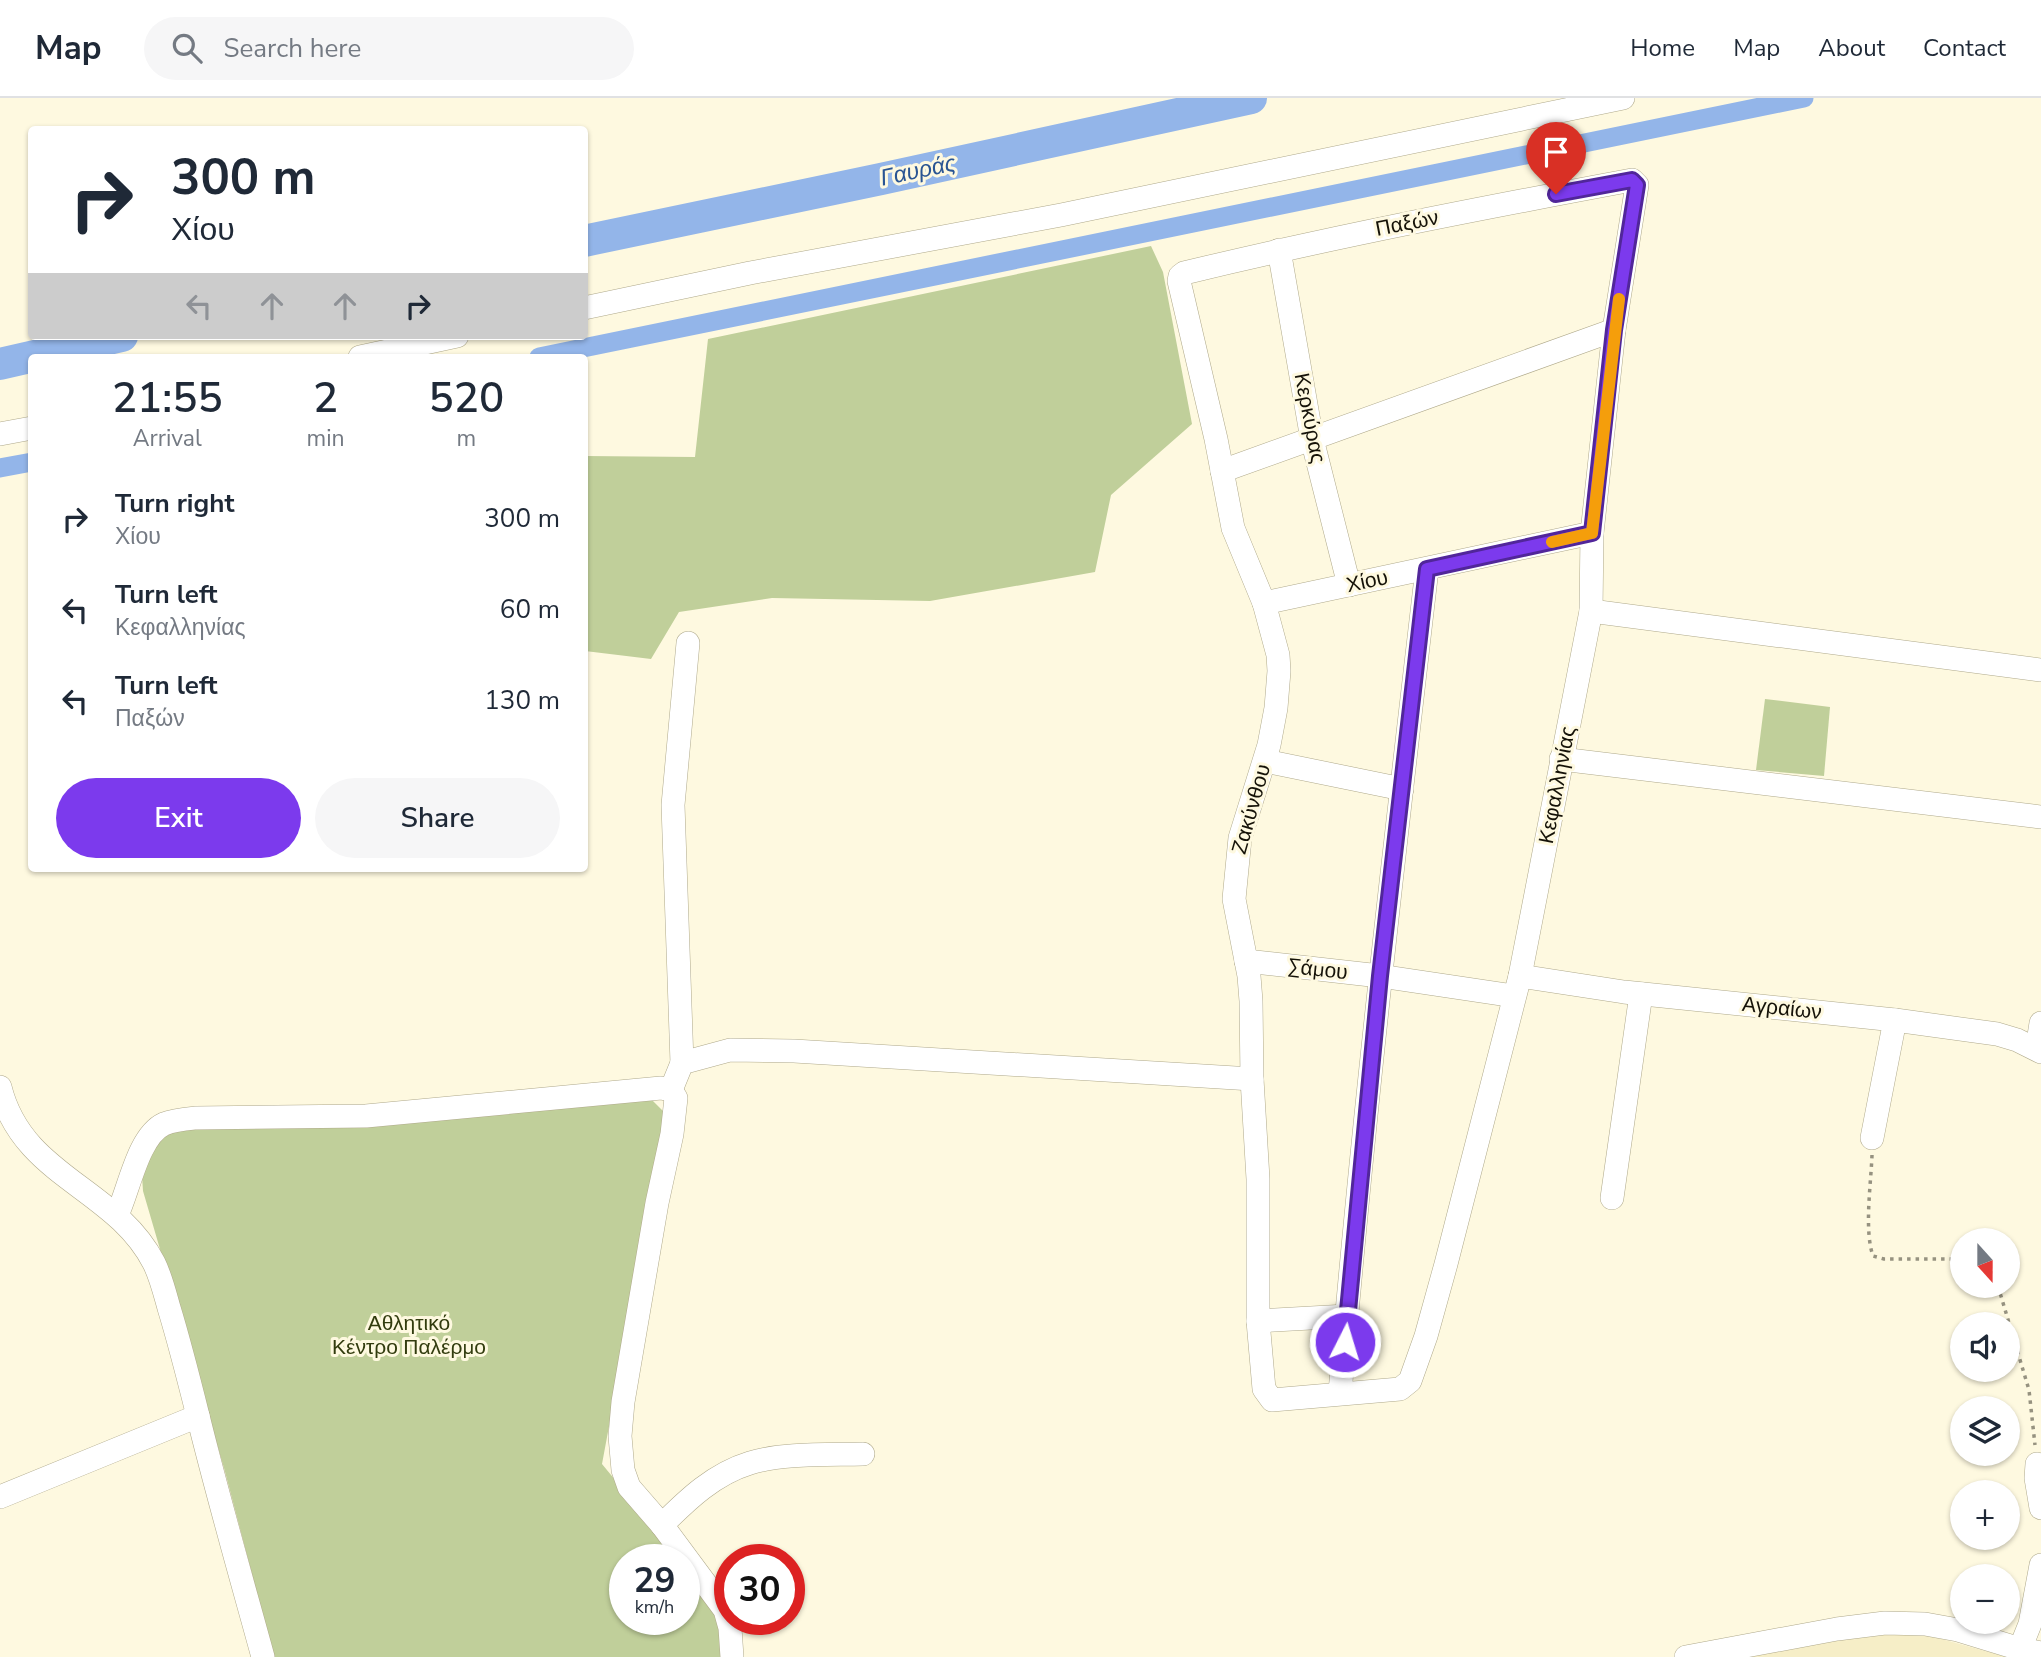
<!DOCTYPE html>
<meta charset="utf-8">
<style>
body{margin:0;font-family:"Nunito Sans",sans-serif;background:#f6f6f7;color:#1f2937;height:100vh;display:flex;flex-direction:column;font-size:26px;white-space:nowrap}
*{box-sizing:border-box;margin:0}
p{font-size:23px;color:#747a83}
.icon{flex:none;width:38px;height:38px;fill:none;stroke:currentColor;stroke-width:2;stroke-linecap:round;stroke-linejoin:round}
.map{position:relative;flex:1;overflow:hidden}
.drawer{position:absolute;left:28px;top:256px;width:560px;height:518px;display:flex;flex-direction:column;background:#fff;border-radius:7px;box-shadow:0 2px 5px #0004}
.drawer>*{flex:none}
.guide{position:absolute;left:28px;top:28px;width:560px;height:214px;border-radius:7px;box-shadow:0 2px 5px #0004;background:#fff;color:#1f2937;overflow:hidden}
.needle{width:46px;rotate:159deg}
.fabs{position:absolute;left:1950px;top:1130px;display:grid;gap:14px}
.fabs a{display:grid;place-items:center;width:70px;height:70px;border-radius:50%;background:#fff;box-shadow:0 2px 5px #0004;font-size:35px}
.speed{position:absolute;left:609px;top:1446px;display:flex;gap:14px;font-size:35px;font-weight:700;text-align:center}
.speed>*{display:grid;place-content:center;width:91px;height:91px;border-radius:50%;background:#fff;box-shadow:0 2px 5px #0004;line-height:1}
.speed small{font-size:18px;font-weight:400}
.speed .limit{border:10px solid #d22;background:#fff;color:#111}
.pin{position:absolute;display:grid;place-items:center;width:60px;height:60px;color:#fff;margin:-72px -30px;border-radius:50% 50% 50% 0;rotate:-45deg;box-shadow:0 0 7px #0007}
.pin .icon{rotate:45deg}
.me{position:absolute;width:77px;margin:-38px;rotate:5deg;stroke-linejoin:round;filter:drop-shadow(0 0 5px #0008)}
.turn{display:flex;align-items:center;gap:24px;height:147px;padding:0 28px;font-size:32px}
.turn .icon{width:91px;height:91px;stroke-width:2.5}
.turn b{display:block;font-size:49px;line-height:60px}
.lanes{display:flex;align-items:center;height:66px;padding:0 28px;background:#0003;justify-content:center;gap:35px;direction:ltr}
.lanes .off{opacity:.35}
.eta{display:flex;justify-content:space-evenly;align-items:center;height:119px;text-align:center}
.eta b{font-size:42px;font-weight:600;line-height:49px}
.cta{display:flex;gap:14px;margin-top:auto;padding:14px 28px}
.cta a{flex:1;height:80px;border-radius:42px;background:#7c3aed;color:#fff;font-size:28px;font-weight:600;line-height:80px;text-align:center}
.cta a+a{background:#f6f6f7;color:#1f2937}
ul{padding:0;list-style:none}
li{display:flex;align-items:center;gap:21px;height:91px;padding:0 28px}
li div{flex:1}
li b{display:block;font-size:26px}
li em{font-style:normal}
header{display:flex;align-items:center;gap:42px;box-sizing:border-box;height:98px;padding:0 35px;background:#fff;border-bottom:2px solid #e0e1e3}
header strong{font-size:33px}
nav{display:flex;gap:38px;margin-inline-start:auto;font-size:24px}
.search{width:490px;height:63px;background:#f6f6f7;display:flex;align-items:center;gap:18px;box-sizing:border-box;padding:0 24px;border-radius:38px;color:#747a83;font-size:26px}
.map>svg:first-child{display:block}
</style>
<header>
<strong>Map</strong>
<div class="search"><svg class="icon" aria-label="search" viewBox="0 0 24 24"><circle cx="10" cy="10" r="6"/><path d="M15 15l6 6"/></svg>Search here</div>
<nav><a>Home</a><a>Map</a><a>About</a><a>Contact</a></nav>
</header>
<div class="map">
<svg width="2041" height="1559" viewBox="0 0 2041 1559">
<rect width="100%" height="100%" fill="#fef9e0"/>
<path fill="#f6eec7" d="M1865 1536H1923L2007 1559H1747Z"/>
<g fill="#c0cf9a">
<path d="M1151 148 1163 174 1192 326 1111 397 1095 474 930 503 772 500 679 514 651 561 585 553V358L695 359 708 241Z"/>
<path d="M1765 601 1830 609 1824 678 1756 672Z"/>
<path d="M652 1002 663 1013 666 1022 602 1366 680 1461H625V1521H684V1467L715 1505 726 1559H274L224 1370 143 1093 142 1078 143 1068 167 1032Z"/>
</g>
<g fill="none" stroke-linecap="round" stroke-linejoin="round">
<g stroke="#93b5e9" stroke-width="19">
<path d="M539 259 1804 0"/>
<path d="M0 370 32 364"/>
</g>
<g stroke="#93b5e9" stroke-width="32">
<path d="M584 143 881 81 1251 0"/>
<path d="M0 266 122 238"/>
</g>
<g stroke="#afa98b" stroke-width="24">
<g id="minor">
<path d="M1632 82 1637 87 1614 232 1592 435 1591 513 1520 878 1446 1166 1426 1238 1410 1283 1400 1291 1272 1302 1264 1291 1258 1223V1081L1252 981 1251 903 1249 878 1234 801 1240 740 1269 647 1276 610 1279 573 1278 557 1264 505 1233 430 1216 341 1179 183 1180 178 1184 175C1332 139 1482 110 1632 82Z"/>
<path d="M1279 152 1312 341 1349 487"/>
<path d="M584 210 750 175 1061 117 1623 0"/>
<path d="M360 259 457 238"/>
<path d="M0 336 32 330"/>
<path d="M1222 373 1614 232"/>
<path d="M1264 505 1592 435"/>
<path d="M1591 513 2041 572"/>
<path d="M1561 661 2041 719"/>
<path d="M1265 663 1402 691"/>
<path d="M1246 863 1380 878 1514 898"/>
<path d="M1520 878 1624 894 1895 922 1997 936 2017 942 2041 954"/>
<path d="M2037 951 2041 925"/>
<path d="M682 965 673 707 688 545"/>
<path d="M0 989C22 1079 115 1089 154 1165 161 1179 165 1196 169 1210 180 1246 189 1282 198 1318 218 1399 241 1479 263 1559"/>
<path d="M671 992 676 1000 672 1036 657 1105 623 1304 620 1338 623 1372 629 1389 662 1427 725 1512 730 1530 732 1559"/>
<path d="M671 992 682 965 730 952 794 953 1252 981"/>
<path d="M1872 1040 1895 922"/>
<path d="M1612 1100 1641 896"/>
<path d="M117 1117C129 1092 138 1038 164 1026 174 1022 186 1021 196 1020L366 1018 661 990 671 992"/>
<path d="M1258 1223 1347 1218"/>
<path d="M1340 1295C1363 1020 1395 746 1427 471"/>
<path d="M2037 1366 2036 1380 2041 1410"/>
<path d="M0 1399 198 1318"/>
<path d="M662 1427C688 1401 714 1376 750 1365 782 1355 829 1357 863 1356"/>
<path d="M2020 1551 2030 1526 2041 1467"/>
<path d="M1686 1559 1837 1531 1885 1525 1925 1526 1958 1532 2020 1551 2041 1555"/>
</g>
</g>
<g stroke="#969280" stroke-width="3.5" stroke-dasharray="3.5 5" stroke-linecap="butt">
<path d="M1872 1057C1871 1086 1864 1132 1873 1158L1884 1161H1962"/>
<path d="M1998 1188 2029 1292 2035 1347"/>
</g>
<use href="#minor" stroke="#fff" stroke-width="23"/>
</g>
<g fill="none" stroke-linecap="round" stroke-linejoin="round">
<g stroke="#51269a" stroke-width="18">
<path id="route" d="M1345 1244 1380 878 1427 471 1592 435 1614 232 1637 87 1632 82 1556 96"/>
</g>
<use href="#route" stroke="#7c3aed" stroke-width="12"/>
<path stroke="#f59e0b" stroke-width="12" d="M1552 444 1592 435 1619 201"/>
</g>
<g text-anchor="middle" stroke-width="6" stroke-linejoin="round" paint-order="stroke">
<g font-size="21" fill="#151208" stroke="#fef9e0">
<text transform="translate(1407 125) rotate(-11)" y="7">Παξών</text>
<text transform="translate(1310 320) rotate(79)" y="7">Κερκύρας</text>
<text transform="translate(1367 483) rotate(-12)" y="7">Χίου</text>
<text transform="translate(1557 687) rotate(-79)" y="7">Κεφαλληνίας</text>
<text transform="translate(1251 711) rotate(-74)" y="7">Ζακύνθου</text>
<text transform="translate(1318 871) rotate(6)" y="7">Σάμου</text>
<text transform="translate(1782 910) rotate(6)" y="7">Αγραίων</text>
</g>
<g font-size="21" fill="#323c0e" stroke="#fef9e0">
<text x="409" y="1232">Αθλητικό<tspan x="409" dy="24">Κέντρο Παλέρμο</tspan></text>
</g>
<g font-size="23" font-style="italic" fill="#2a5593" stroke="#fef9e0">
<text transform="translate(918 72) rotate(-12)" y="8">Γαυράς</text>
</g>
</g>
</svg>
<div class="fabs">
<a><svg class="needle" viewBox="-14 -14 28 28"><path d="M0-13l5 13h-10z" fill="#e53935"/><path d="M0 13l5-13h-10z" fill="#747a83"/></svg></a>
<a><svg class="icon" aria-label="sound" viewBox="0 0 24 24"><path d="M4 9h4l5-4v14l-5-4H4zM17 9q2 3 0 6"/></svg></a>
<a><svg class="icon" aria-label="layers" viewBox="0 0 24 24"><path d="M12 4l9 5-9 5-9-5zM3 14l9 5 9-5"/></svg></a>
<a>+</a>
<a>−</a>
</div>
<div class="speed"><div>29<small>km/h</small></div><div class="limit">30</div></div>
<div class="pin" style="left:1556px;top:96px;background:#d93025"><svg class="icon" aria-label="arrive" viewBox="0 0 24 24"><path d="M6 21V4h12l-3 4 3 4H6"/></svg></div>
<svg class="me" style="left:1345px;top:1244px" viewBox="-20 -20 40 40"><circle r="17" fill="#7c3aed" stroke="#fff" stroke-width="3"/><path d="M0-11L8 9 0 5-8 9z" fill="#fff"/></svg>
<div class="guide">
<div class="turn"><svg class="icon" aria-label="right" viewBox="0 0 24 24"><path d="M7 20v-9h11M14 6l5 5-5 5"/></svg><div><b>300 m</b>Χίου</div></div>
<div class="lanes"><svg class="icon off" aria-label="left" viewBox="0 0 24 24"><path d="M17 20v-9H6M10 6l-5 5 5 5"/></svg><svg class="icon off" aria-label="ahead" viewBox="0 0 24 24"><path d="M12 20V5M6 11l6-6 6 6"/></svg><svg class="icon off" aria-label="ahead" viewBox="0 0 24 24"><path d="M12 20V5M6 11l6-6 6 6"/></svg><svg class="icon" aria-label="right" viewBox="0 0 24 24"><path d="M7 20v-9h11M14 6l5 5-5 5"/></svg></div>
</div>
<section class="drawer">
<div class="eta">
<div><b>21:55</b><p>Arrival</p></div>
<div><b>2</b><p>min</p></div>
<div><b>520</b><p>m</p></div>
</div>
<ul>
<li><svg class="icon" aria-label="right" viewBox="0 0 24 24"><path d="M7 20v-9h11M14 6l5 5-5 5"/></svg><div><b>Turn right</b><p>Χίου</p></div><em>300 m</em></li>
<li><svg class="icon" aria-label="left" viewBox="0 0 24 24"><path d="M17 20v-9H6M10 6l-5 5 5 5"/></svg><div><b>Turn left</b><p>Κεφαλληνίας</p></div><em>60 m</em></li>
<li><svg class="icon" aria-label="left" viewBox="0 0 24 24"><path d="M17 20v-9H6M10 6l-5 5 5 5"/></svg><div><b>Turn left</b><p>Παξών</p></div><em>130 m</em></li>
</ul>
<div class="cta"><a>Exit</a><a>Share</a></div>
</section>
</div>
